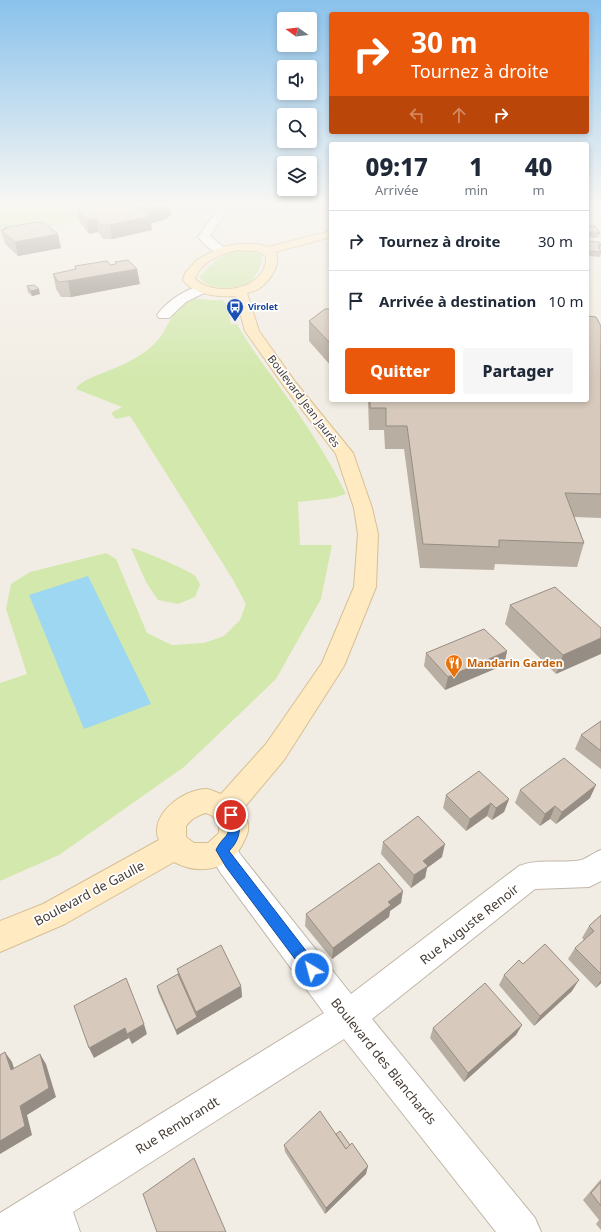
<!DOCTYPE html>
<html lang="fr">
<meta charset="utf-8">
<style>
body{margin:0;font-family:"Noto Sans",sans-serif;background:#f6f6f7;color:#1f2937;height:100vh;display:flex;flex-direction:column;font-size:15px;white-space:nowrap}
*{box-sizing:border-box;margin:0}
p{font-size:13px;color:#747a83}
.icon{flex:none;width:22px;height:22px;fill:none;stroke:currentColor;stroke-width:2;stroke-linecap:round;stroke-linejoin:round}
.map{position:relative;flex:1;overflow:hidden}
.sheet{position:absolute;left:329px;top:142px;width:260px;height:260px;display:flex;flex-direction:column;background:#fff;border-radius:4px;box-shadow:0 2px 6px #0003}
.sheet>*{flex:none}
.top-card{position:absolute;left:329px;top:12px;width:260px;height:122px;border-radius:4px;box-shadow:0 2px 6px #0003;background:#ea580c;color:#fff;overflow:hidden}
.needle{width:26px;rotate:284deg}
.tools{position:absolute;left:277px;top:12px;display:grid;gap:8px}
.tools a{display:grid;place-items:center;width:40px;height:40px;border-radius:4px;background:#fff;box-shadow:0 2px 6px #0003;font-size:20px}
.pin{position:absolute;display:grid;place-items:center;width:34px;height:34px;color:#fff;margin:-17px;border:2px solid #fff;border-radius:50%;box-shadow:0 1px 4px #0007}
.me{position:absolute;width:44px;margin:-22px;rotate:323deg;stroke-linejoin:round;filter:drop-shadow(0 0 3px #0008)}
.turn{display:flex;align-items:center;gap:14px;height:84px;padding:0 16px;font-size:18px}
.turn .icon{width:52px;height:52px;stroke-width:2.5}
.turn b{display:block;font-size:28px;line-height:34px}
.lanes{display:flex;align-items:center;height:38px;padding:0 16px;background:#0003;justify-content:center;gap:20px;direction:ltr}
.lanes .off{opacity:.35}
.eta{display:flex;justify-content:space-evenly;align-items:center;height:68px;text-align:center}
.eta b{font-size:24px;font-weight:800;line-height:28px}
.cta{display:flex;gap:8px;margin-top:auto;padding:8px 16px}
.cta a{flex:1;height:46px;border-radius:4px;background:#ea580c;color:#fff;font-size:16px;font-weight:800;line-height:46px;text-align:center}
.cta a+a{background:#f6f6f7;color:#1f2937}
ul{padding:0;list-style:none}
li{display:flex;align-items:center;gap:12px;height:60px;padding:0 16px;border-top:1px solid #e0e1e3}
li div{flex:1}
li b{display:block;font-size:15px}
li em{font-style:normal}
.map>svg:first-child{display:block}
</style>
<div class="map">
<svg width="601" height="1232" viewBox="0 0 601 1232">
<rect width="100%" height="100%" fill="#f2ede4"/>
<g fill="#d2e8ac">
<path d="M0 206H110L122 212 0 237Z"/>
<path d="M236 250C245 250 256 249 262 256 261 266 257 277 248 283 236 290 211 290 201 280L200 276C211 265 221 254 236 250Z"/>
<path d="M192 298 211 300H223L228 306 231 324H237C252 351 271 374 289 400 310 430 330 461 346 494L333 498 298 502 300 545H332L321 599 276 679 184 767 59 855 0 881V683L27 674 6 609 11 584 30 572 106 553 116 559 147 633 172 645 204 643 224 636 240 620 246 604 232 578 130 416 116 419 111 413 122 407 76 389 79 385 86 380C109 370 136 362 154 344 170 329 169 310 192 298Z"/>
<path d="M131 548C137 548 191 571 195 576 197 578 199 582 200 585L195 597 178 604 158 600 146 582Z"/>
</g>
<path fill="#9ed7f1" d="M88 576 151 704 84 729 29 595Z"/>
<g fill="none" stroke-linecap="round" stroke-linejoin="round">
<g stroke="#c1b6aa" stroke-width="2">
<g id="minor">
<path d="M220 206H230L210 236 227 250 225 252C214 255 205 245 198 237Z"/>
<path d="M202 285 206 286 208 289 206 292 186 302 169 318H159L157 315C168 300 185 290 202 285Z"/>
<path d="M222 837 232 841 240 854 351 994 519 866C539 858 561 864 582 860 585 859 595 852 601 850V881L589 887 535 889 372 1019 535 1218 541 1232H496L344 1039 73 1212 80 1232H0V1213L324 1013 220 872 208 850 212 841Z"/>
</g>
</g>
<g stroke="#d7bf95" stroke-width="2">
<path id="secondary" d="M331 231V237L275 252C282 263 270 281 261 287 257 291 252 292 247 293L259 331 296 383 353 453 372 508 378 534 376 587 344 666 284 760 242 810C244 814 247 819 248 824 249 830 247 836 244 841 231 870 201 876 174 862L65 924 0 952V921L43 904 159 840C148 815 184 789 206 789 211 789 217 793 221 794L266 744 322 663 354 587 358 534 354 508 336 454 286 389 245 331 236 297 234 296C217 297 194 295 183 280L185 273 197 260 219 248 237 244H257L268 247ZM237 250 257 251 266 256C268 290 215 298 195 279 200 262 221 254 237 250ZM206 813 211 815 219 822V833L208 843H194L186 837V826C191 819 198 815 206 813Z"/>
</g>
<use href="#minor" fill="#fff" fill-rule="evenodd"/>
<use href="#secondary" fill="#ffeac1" fill-rule="evenodd"/>
</g>
<g fill="#b9aea2">
<path d="M134 206H171V215L164 220 151 223 152 230 112 239H103L98 232 89 234 79 221 76 207H135Z"/>
<path d="M587 226 600 233 598 238H587Z"/>
<path d="M4 228 61 248 18 256 5 244 1 230H5Z"/>
<path d="M587 241 601 245 600 250 601 252 600 257 587 256Z"/>
<path d="M115 262 140 284 71 297H61L56 289 53 274 75 269V266L110 265 115 264Z"/>
<path d="M27 286 40 294 32 296 28 292Z"/>
<path d="M331 309V366L309 341V321Z"/>
<path d="M601 326V518L574 517 584 543 577 567 495 564 494 570 420 568 404 449H385L384 430H369L368 400H587Z"/>
<path d="M510 605 601 628 556 674 505 624Z"/>
<path d="M507 651 504 665 445 690 424 666 426 653Z"/>
<path d="M601 721V769L575 749 581 735Z"/>
<path d="M520 790 590 798 556 824 550 819 540 826 515 803Z"/>
<path d="M446 795 509 799 504 812 492 820 487 816 466 831 443 808Z"/>
<path d="M383 842 442 857 427 868 425 878 411 888 381 854Z"/>
<path d="M401 903 390 911 389 917 332 959 305 926 306 914Z"/>
<path d="M601 915V983L596 988 568 959 575 948 584 940 582 938 589 926Z"/>
<path d="M177 969 241 986 242 997 177 1035 158 992 157 986 178 974Z"/>
<path d="M504 975 572 991 534 1026 499 985Z"/>
<path d="M522 1025 516 1035 464 1082 430 1038 433 1028Z"/>
<path d="M336 1134 366 1174 325 1214 285 1152 284 1145Z"/>
<path d="M601 1179V1230L596 1224 599 1220 583 1200Z"/>
</g>
<g fill="#968d84">
<path d="M164 206H171V215L164 220 151 223 152 230 112 239 110 225 150 216 149 209Z"/>
<path d="M96 218 98 232 89 234 87 220Z"/>
<path d="M58 234 61 248 18 256 15 242Z"/>
<path d="M137 269 140 284 71 297 68 281Z"/>
<path d="M39 289 40 294 32 296 31 291Z"/>
<path d="M601 638V654L556 674 563 655Z"/>
<path d="M507 651 504 665 445 690 448 677Z"/>
<path d="M596 785 590 798 556 824 562 812Z"/>
<path d="M509 799 504 812 492 820 496 808Z"/>
<path d="M491 803 487 816 466 831 470 819Z"/>
<path d="M555 806 550 819 540 826 545 814Z"/>
<path d="M445 844 442 857 427 868 425 878 411 888 414 875 423 861Z"/>
<path d="M403 891 401 903 390 911 389 917 332 959 333 948 388 902Z"/>
<path d="M579 980 572 991 534 1026 540 1016Z"/>
<path d="M601 980V983L596 988Z"/>
<path d="M241 986 242 997 177 1035 176 1030 197 1017 196 1012Z"/>
<path d="M144 1024 147 1034 132 1044 127 1034Z"/>
<path d="M522 1025 516 1035 464 1082 468 1073Z"/>
<path d="M125 1028 129 1038 94 1058 89 1048Z"/>
<path d="M5 1052 12 1062 18 1080 11 1070Z"/>
<path d="M40 1054 46 1064 56 1097 27 1115 32 1135 0 1154V1141L20 1106Z"/>
<path d="M368 1166 366 1174 325 1214 326 1208Z"/>
</g>
<g fill="#d7cabc" stroke="#968d84">
<path d="M85 206H132L150 216 110 225H101L96 218 87 220 76 207Z"/>
<path d="M143 206H164L163 207 149 209Z"/>
<path d="M37 222 38 223 43 222 58 234 15 242 1 230 6 229 4 228Z"/>
<path d="M587 226H595L600 233H587Z"/>
<path d="M587 241 599 242 601 245H598L601 252 587 251Z"/>
<path d="M128 260 137 269 68 281 58 282 53 274 76 269 75 266 107 261 110 265 116 264 115 262Z"/>
<path d="M34 285 39 289 31 291 27 286Z"/>
<path d="M325 309H331V344L309 321Z"/>
<path d="M587 316 596 317 601 326V494L565 493 584 543 499 540V547L423 544 407 426H386V408H370V400H587Z"/>
<path d="M555 587 601 628V638L563 655 510 605Z"/>
<path d="M484 629 507 651 448 677 426 653Z"/>
<path d="M601 721V751L581 735Z"/>
<path d="M564 758 596 785 562 812 555 806 545 814 520 790Z"/>
<path d="M479 771 509 799 496 808 491 803 470 819 446 795Z"/>
<path d="M418 816 445 844 423 861 428 866 414 875 383 842Z"/>
<path d="M379 863 403 891 388 902 391 905 333 948 306 914Z"/>
<path d="M601 915V974L575 948 594 931 589 926Z"/>
<path d="M545 944 579 980 540 1016 504 975 519 960 523 964Z"/>
<path d="M221 945 241 986 196 1012 177 969Z"/>
<path d="M178 974 197 1017 176 1030 157 986Z"/>
<path d="M126 978 144 1024 127 1034 125 1028 89 1048 74 1006Z"/>
<path d="M485 983 522 1025 468 1073 433 1028Z"/>
<path d="M5 1052 11 1070 40 1054 49 1088 20 1106 25 1126 0 1141V1055Z"/>
<path d="M320 1111 346 1149 352 1143 368 1166 326 1208 284 1145Z"/>
<path d="M340 1131 350 1145 346 1149 336 1134Z"/>
<path d="M194 1158 226 1232H157L143 1194Z"/>
<path d="M601 1182V1206L591 1193Z"/>
</g>
<linearGradient id="sky" x2="0" y2="1"><stop stop-color="#8ac2ec"/><stop offset="0.54" stop-color="#f9f7f3"/><stop offset="1" stop-color="#f9f7f3" stop-opacity="0"/></linearGradient>
<rect width="601" height="378" fill="url(#sky)"/>
<path fill="#1a73e8" stroke="#114b97" d="M231 810 235 811C242 826 241 839 229 851L317 965 319 970 317 975 312 977 307 975 226 867 216 850C224 833 233 839 226 815L227 811Z"/>
<defs>
<g id="bus-pin" transform="scale(0.9)"><path d="M0 17L-7.5 6A9.5 9.5 0 1 1 7.5 6Z" fill="#1a4fb4" stroke="#fff"/><path d="M-5-6H5V4H4V6H2V4H-2V6H-4V4H-5ZM-3.5-4V0h7V-4ZM-3.5 1.2v1.5H-2V1.2ZM2 1.2v1.5H3.5V1.2Z" fill="#fff"/></g>
<g id="restaurant-pin" transform="scale(0.9)"><path d="M0 17L-7.5 6A9.5 9.5 0 1 1 7.5 6Z" fill="#e8710a" stroke="#fff"/><path d="M-5-6h1v4h1v-4h1v4h1v-4h1v5L-1.5 .5V6h-2V.5L-5-1ZM5-6V6H3V1.5H1.5Q1.5-4 5-6Z" fill="#fff"/></g>
</defs>
<g fill-rule="evenodd">
<use href="#bus-pin" x="235" y="307"/>
<use href="#restaurant-pin" x="454" y="663"/>
</g>
<g text-anchor="middle" stroke-width="3.5" stroke-linejoin="round" paint-order="stroke">
<g font-size="9" font-weight="bold" fill="#164399" stroke="#fff" text-anchor="start">
<text x="248" y="310">Virolet</text>
</g>
<g font-size="11" fill="#453c34" stroke="#fff">
<text transform="translate(304 401) rotate(53)" y="4">Boulevard Jean Jaurès</text>
</g>
<g font-size="11" font-weight="bold" fill="#c56008" stroke="#fff" text-anchor="start">
<text x="467" y="667">Mandarin Garden</text>
</g>
<g font-size="13" fill="#453c34" stroke="#fff">
<text transform="translate(89 893) rotate(-28)" y="5">Boulevard de Gaulle</text>
<text transform="translate(469 924) rotate(-38)" y="5">Rue Auguste Renoir</text>
<text transform="translate(384 1061) rotate(51)" y="5">Boulevard des Blanchards</text>
<text transform="translate(177 1125) rotate(-32)" y="5">Rue Rembrandt</text>
</g>
</g>
</svg>
<div class="tools">
<a><svg class="needle" viewBox="-14 -14 28 28"><path d="M0-13l5 13h-10z" fill="#e53935"/><path d="M0 13l5-13h-10z" fill="#747a83"/></svg></a>
<a><svg class="icon" aria-label="sound" viewBox="0 0 24 24"><path d="M4 9h4l5-4v14l-5-4H4zM17 9q2 3 0 6"/></svg></a>
<a><svg class="icon" aria-label="search" viewBox="0 0 24 24"><circle cx="10" cy="10" r="6"/><path d="M15 15l6 6"/></svg></a>
<a><svg class="icon" aria-label="layers" viewBox="0 0 24 24"><path d="M12 4l9 5-9 5-9-5zM3 14l9 5 9-5"/></svg></a>
</div>
<div class="pin" style="left:231px;top:815px;background:#d93025"><svg class="icon" aria-label="arrive" viewBox="0 0 24 24"><path d="M6 21V4h12l-3 4 3 4H6"/></svg></div>
<svg class="me" style="left:312px;top:970px" viewBox="-20 -20 40 40"><circle r="17" fill="#1a73e8" stroke="#fff" stroke-width="3"/><path d="M0-11L8 9 0 5-8 9z" fill="#fff"/></svg>
<div class="top-card">
<div class="turn"><svg class="icon" aria-label="right" viewBox="0 0 24 24"><path d="M7 20v-9h11M14 6l5 5-5 5"/></svg><div><b>30 m</b>Tournez à droite</div></div>
<div class="lanes"><svg class="icon off" aria-label="left" viewBox="0 0 24 24"><path d="M17 20v-9H6M10 6l-5 5 5 5"/></svg><svg class="icon off" aria-label="ahead" viewBox="0 0 24 24"><path d="M12 20V5M6 11l6-6 6 6"/></svg><svg class="icon" aria-label="right" viewBox="0 0 24 24"><path d="M7 20v-9h11M14 6l5 5-5 5"/></svg></div>
</div>
<section class="sheet">
<div class="eta">
<div><b>09:17</b><p>Arrivée</p></div>
<div><b>1</b><p>min</p></div>
<div><b>40</b><p>m</p></div>
</div>
<ul>
<li><svg class="icon" aria-label="right" viewBox="0 0 24 24"><path d="M7 20v-9h11M14 6l5 5-5 5"/></svg><div><b>Tournez à droite</b></div><em>30 m</em></li>
<li><svg class="icon" aria-label="arrive" viewBox="0 0 24 24"><path d="M6 21V4h12l-3 4 3 4H6"/></svg><div><b>Arrivée à destination</b></div><em>10 m</em></li>
</ul>
<div class="cta"><a>Quitter</a><a>Partager</a></div>
</section>
</div>
